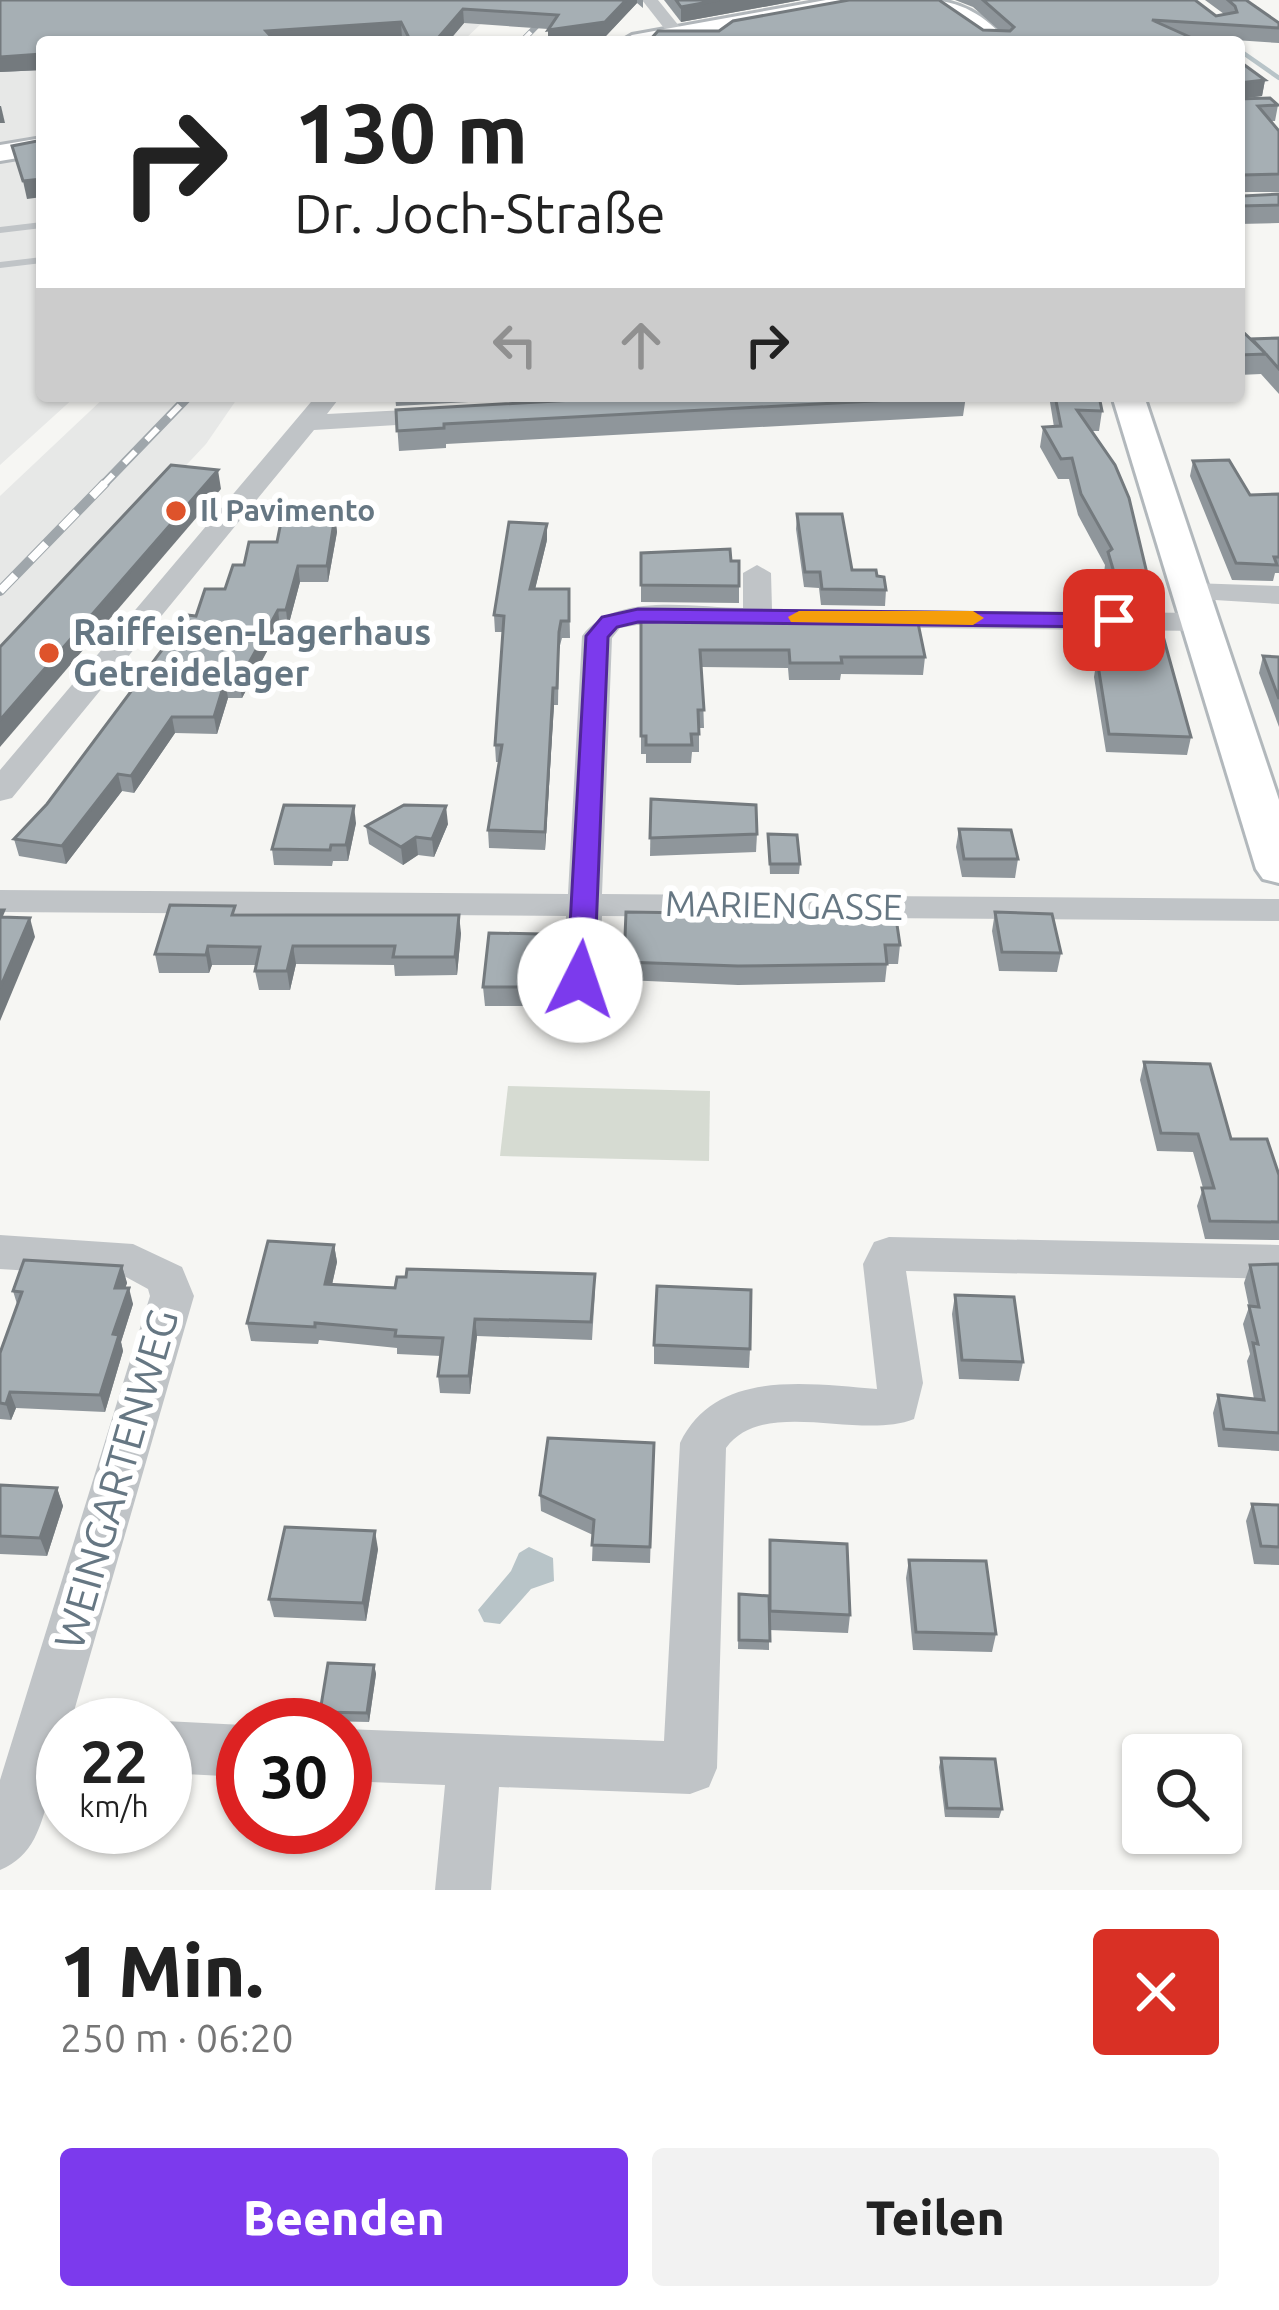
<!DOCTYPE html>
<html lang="de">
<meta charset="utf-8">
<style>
body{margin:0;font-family:Ubuntu,sans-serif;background:#f2f2f2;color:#222;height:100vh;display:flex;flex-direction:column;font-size:45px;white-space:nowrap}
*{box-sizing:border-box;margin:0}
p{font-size:39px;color:#767676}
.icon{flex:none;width:66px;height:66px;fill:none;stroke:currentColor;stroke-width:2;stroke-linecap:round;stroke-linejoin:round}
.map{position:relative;height:1890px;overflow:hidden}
.panel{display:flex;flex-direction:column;background:#fff;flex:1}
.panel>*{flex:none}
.banner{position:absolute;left:36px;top:36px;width:1209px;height:366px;border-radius:12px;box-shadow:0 3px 9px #0004;background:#fff;color:#222;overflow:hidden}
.controls{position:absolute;left:1122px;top:1734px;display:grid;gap:24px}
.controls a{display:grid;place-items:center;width:120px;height:120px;border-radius:12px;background:#fff;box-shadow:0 3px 9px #0004;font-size:60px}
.speed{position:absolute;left:36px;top:1698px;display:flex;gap:24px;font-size:60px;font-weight:700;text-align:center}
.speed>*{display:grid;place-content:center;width:156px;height:156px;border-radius:50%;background:#fff;box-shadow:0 3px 9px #0004;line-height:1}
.speed small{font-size:30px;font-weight:400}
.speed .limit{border:18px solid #d22;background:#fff;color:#111}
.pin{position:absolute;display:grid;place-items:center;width:102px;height:102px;color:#fff;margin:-51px;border-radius:24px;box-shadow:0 6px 18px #0006}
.me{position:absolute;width:132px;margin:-66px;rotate:4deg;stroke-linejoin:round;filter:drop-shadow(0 0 9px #0008)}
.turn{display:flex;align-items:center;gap:42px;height:252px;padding:0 60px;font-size:54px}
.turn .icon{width:156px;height:156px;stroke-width:2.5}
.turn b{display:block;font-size:84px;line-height:102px}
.lanes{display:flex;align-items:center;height:114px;padding:0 60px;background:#0003;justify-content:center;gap:60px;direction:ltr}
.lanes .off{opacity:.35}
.round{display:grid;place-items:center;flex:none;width:126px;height:126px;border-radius:12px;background:#f2f2f2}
.overview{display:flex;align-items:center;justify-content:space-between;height:204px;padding:0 60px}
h1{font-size:72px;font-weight:800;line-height:90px}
.primary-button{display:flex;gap:24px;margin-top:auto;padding:24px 60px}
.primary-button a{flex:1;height:138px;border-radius:12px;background:#7c3aed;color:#fff;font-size:48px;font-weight:800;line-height:138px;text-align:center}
.primary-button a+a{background:#f2f2f2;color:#222}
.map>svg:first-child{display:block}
</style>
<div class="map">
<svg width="1279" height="1890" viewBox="0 0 1279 1890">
<rect width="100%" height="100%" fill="#f6f6f3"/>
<g fill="#e7e8e7">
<path d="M0 0H506L462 42H42V396H76L0 465Z"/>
<path d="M106 396H239L206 444 0 664V496Z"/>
</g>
<path fill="#d6dbd2" d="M508 1086 710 1091 709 1161 500 1156Z"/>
<path fill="#b8c4c8" d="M529 1547 553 1558 554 1581 531 1589 500 1624 484 1622 478 1610 511 1571 519 1553Z"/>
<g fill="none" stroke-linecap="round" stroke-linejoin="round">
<path stroke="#b8c4c8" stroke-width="4.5" d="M1239 50 1279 78"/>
<g stroke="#b2b8bc" stroke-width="6">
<g id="secondary">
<path d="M925 0C960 0 985 15 1008 42H984L967 26Z"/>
<path d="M1112 396H1144L1279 800V883L1263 879 1256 869Z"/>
</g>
</g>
<g stroke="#b1b6ba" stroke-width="6">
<g id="primary">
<path d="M826 0H877L865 7 673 42H620L632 35Z"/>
<path d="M42 138V154L0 161V145Z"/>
</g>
</g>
<g fill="#c0c4c7" fill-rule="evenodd">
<path d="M42 222V228L0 233V227Z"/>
<path d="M42 257V263L0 268V262Z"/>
</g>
<g fill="#c0c4c7" fill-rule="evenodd">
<path d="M642 0H658L692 42H675Z"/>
<path d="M316 396H341L327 414 446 408 458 415 446 422 314 430 12 798 0 801V770Z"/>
<path d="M757 565 771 573 772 609 1201 613 1216 622 1201 631 637 625 620 628 612 638 602 894 1279 899V921L602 916 599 980 594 989 581 992 568 989 563 980 566 916 0 912V890L568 894 582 636C615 591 694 608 743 608V573Z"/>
<path d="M1192 583 1279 586V604L1182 598 1178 592 1182 586Z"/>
<path d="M0 1235 133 1244 182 1267 194 1296 70 1725H63V1789L50 1794C40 1827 34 1856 0 1870V1780L150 1296 148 1289 126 1277 0 1269Z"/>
<path d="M889 1237 1279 1245V1279L906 1271 923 1383 914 1419C859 1441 764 1396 726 1448L717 1768 709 1787 690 1794 499 1787 491 1890H435L445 1785 345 1781V1729L664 1741 680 1443C716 1368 808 1384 877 1389L863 1264 874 1242Z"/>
<path d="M165 1721 243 1725V1777L165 1773V1725H155Z"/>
</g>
<use href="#secondary" fill="#fff" fill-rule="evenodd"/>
<use href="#primary" fill="#fff" fill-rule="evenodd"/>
<g stroke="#9fa6ab" stroke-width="6">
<path id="rail-far2" d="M521 42 562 0"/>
</g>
<g stroke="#9fa6ab" stroke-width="9">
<path id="rail-far1" d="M102 486 189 396"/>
</g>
<g stroke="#9fa6ab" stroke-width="10">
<path id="rail" d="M0 591 105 483"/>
</g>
<use href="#rail-far2" stroke="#fff" stroke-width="4.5" stroke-dasharray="14" stroke-linecap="butt"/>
<use href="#rail-far1" stroke="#fff" stroke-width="6" stroke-dasharray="16" stroke-linecap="butt"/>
<use href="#rail" stroke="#fff" stroke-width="8" stroke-dasharray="22" stroke-linecap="butt"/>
</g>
<g fill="#8f969b">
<path d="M0 0H643V8L637 3 605 37 568 42H548V29L464 23 448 42H404L402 38 335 42H42V70L0 72Z"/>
<path d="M664 0H801L681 22Z"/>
<path d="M955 0H1195L1216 16 1224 14 1205 0H1246L1279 23V43L1190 37 719 31H1000L973 7Z"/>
<path d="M1239 61 1265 80 1262 96 1239 99 1278 105 1275 121H1271L1279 131V192H1242L1243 196 1279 194V223L1239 224Z"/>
<path d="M1239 328 1252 340 1279 338V394L1261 374 1239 375Z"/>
<path d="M395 396H578L396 406Z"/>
<path d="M966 396 963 416 446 444V448L399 451 396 410Z"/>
<path d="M1049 396H1099L1102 411 1099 431H1091L1150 586 1146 608H1114L1104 573 1105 565 1078 515 1069 479H1058L1040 447 1043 427H1054Z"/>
<path d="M1193 461 1250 495 1279 494V573H1275L1273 581 1232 580 1190 476Z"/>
<path d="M797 514 852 570 877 576 886 590 885 606 821 605 819 588 804 587 796 529Z"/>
<path d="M335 516 337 532 328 582H300L288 627H280L242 698H228L217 734 175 733 134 793 122 791 66 864 19 856 14 839 47 804 196 616 225 589 244 565 277 542Z"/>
<path d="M547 540 535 589H569L570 638H562L559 649 558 705H554L545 850 489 848 488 830 499 762H496L495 745 503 632H495L494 615Z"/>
<path d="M641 553 739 561V603L641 602Z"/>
<path d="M641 612 764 622H824L825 614 892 623 925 657 923 675 841 674 840 680H789L788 668 702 667 704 728H699V752H692L691 763H646V754H641Z"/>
<path d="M1092 620 1191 737 1187 755 1106 752 1094 677 1096 664 1089 637Z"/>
<path d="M1263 656 1279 657V727L1259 673Z"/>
<path d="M651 799 757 834 756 852 650 856Z"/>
<path d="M356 823 348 861H333L332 866 274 865 272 849Z"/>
<path d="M448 824 434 857 418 855 403 865 369 844 366 826Z"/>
<path d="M959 829 1018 859 1015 878 962 877 956 847Z"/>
<path d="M768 834 800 864 799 874H770Z"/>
<path d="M626 912 881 918 900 945 898 964H887L885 982 738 985 625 980Z"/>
<path d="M995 912 1061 953 1057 972 999 971 992 931Z"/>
<path d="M236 915 461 933 457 975 395 976 394 965 296 964 290 990H259L255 971 257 965H212L209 973H159L155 954Z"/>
<path d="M542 953 538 1006H485L483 987Z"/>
<path d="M1144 1062 1231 1139 1279 1175V1240L1205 1239 1197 1206 1203 1188 1193 1152 1157 1151 1140 1080Z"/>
<path d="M334 1245 337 1262 332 1285 595 1292 592 1340 477 1336 470 1394 440 1393 438 1376 441 1356 397 1354V1348L319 1340 318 1344 251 1341 247 1323Z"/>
<path d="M1279 1264V1451L1218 1447 1213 1413 1218 1395 1254 1399 1247 1361 1250 1354 1243 1324 1249 1307 1244 1283 1250 1265Z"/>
<path d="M122 1266 127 1283 125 1288 133 1304 121 1342 123 1351 105 1412 16 1408 11 1420 0 1419V1353L17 1304 13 1291Z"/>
<path d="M955 1295 1023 1362 1019 1381 959 1379 952 1314Z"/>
<path d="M654 1345 750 1349 749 1368 654 1364Z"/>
<path d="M654 1443 650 1563 592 1561 593 1535 541 1511 540 1495Z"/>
<path d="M0 1485 57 1488 63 1506 47 1556 0 1554Z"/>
<path d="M1252 1504 1279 1505V1565L1254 1564 1246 1521Z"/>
<path d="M770 1540 850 1615 848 1633 769 1630V1650L738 1649 739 1594 769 1596Z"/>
<path d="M378 1549 366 1621 274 1617 269 1599Z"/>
<path d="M909 1560 996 1634 992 1652 913 1650 906 1578Z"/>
<path d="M374 1665 376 1674 369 1722 322 1721 320 1712Z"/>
<path d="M941 1758 1002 1809 999 1818 945 1817 939 1767Z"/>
</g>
<g fill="#747a7e">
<path d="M626 0H637V3L605 37 568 42H548V30Z"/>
<path d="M719 0H801L681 22V7Z"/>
<path d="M463 9 464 23 448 42H410V40Z"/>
<path d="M401 22 402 38 335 42H268L266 31Z"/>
<path d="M42 54V70L0 72V57Z"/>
<path d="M1265 80 1262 96 1239 99V83Z"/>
<path d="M0 106H1L5 123H0Z"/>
<path d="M42 179V197L27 199 23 181Z"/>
<path d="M218 470 221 489 0 747V720Z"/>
<path d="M335 516 337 532 328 582 327 566Z"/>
<path d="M547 524V540L531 606 530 589Z"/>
<path d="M298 566 300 582 288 627 286 610Z"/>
<path d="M278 610 280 627 242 698 239 681Z"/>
<path d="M225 681 228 698 217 734 214 717Z"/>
<path d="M553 688 554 705 545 850V832Z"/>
<path d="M172 717 175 733 134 793 131 776Z"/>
<path d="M118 774 122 791 66 864 62 846Z"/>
<path d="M354 806 356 823 348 861 346 845Z"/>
<path d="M446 806 448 824 434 857 432 839Z"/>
<path d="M416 837 418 855 403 865 401 847Z"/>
<path d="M459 915 461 933 457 975 455 957Z"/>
<path d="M30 918 35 937 0 1021V988Z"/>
<path d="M541 934 542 953 538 1006 537 987Z"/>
<path d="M208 946 212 965 209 973 206 955Z"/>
<path d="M293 946 296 964 290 990 287 971Z"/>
<path d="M334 1245 337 1262 328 1302 325 1284Z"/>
<path d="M122 1266 127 1283 120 1304 115 1288Z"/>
<path d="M129 1288 133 1304 121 1342 123 1351 105 1412 100 1395 113 1334Z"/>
<path d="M475 1319 477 1336 470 1394 469 1376Z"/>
<path d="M10 1392 16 1408 11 1420 6 1404Z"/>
<path d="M57 1488 63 1506 47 1556 40 1538Z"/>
<path d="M375 1531 378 1549 366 1621 363 1603Z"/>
<path d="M374 1665 376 1674 369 1722 367 1713Z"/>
</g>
<g fill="#a6afb4" stroke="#747a7e" stroke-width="3">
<path d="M0 0H626L605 22 548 30 558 15 463 9 438 38 410 40 401 22 266 31 276 42H42V54L0 57Z"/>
<path d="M676 0H719L681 7Z"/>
<path d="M849 0H939L983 30 1010 31 1014 27 983 0H1195L1216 16 1237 12 1235 6 1228 0H1246L1279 23V28L1152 20 1201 42H648L658 31H719L733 21Z"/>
<path d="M1239 61 1265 80 1239 83Z"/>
<path d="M1239 93V99L1270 98 1278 105 1258 106 1279 131V174L1242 175 1239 179Z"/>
<path d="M42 140V179L23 181 12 146Z"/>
<path d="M1239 183 1243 196 1279 194V205L1239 206Z"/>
<path d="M1239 328 1265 353 1252 339 1279 338V369L1266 354 1239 355Z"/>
<path d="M644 396H966L444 424V428L397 431 396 410Z"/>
<path d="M1055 396H1099L1102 411 1077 410 1115 465 1129 498 1150 586H1118L1108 552 1112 549 1081 494 1072 458 1061 459 1043 427 1061 426Z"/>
<path d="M1229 460 1250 495 1279 494V557H1274L1277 565 1236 563 1193 461Z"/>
<path d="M171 465 218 470 0 720V647Z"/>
<path d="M797 514H842L852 570H876L877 576 884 577 886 590 822 589 820 572H805Z"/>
<path d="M335 516 327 566H298L286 610H278L239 681H225L214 717H172L131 776 118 774 62 846 14 839 47 804 188 615 196 616 205 589H225L233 565H244L249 542H277L282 517Z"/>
<path d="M509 522 547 524 530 589H569V621H561L559 632 557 688H553L545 832 488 830 502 745H495L504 616 494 615Z"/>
<path d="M730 549 731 561H739V586L641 585V553Z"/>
<path d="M641 612 764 614V622H826L825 614 891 615 892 623H918L925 657H841L842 663H790L789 650H700L704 710H698L699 734H691L692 745H646V736H641Z"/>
<path d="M1158 618 1191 737 1109 734 1097 659H1103L1092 620Z"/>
<path d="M1263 656 1279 657V699Z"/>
<path d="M651 799 756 805 757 834 650 838Z"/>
<path d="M284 805 354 806 346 845H331L330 850 272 849Z"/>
<path d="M404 805 446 806 432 839 416 837 401 847 366 826Z"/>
<path d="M959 829 1011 830 1018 859H964Z"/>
<path d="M768 834 797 835 800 864H770Z"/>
<path d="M170 905 235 906 232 915H459L455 957H393L395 946H293L287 971H255L260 947 208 946 206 955 155 954Z"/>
<path d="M0 910H4L1 917 30 918 0 988Z"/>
<path d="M821 910H880L881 918H896L900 945H885L887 964 738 966 624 962 626 912 822 915Z"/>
<path d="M995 912 1052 914 1061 953 1002 952Z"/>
<path d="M489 933 541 934 537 987H483Z"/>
<path d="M1144 1062 1210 1064 1231 1139H1267L1279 1175V1222L1210 1221 1202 1188H1214L1198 1134 1161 1133Z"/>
<path d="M268 1241 334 1245 325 1284 395 1288 397 1277H406L407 1269 595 1274 591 1322 475 1319 469 1376H438L443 1338 395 1336 396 1330 315 1323V1327L247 1323Z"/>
<path d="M24 1260 122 1266 115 1288H129L113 1334 119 1335 100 1395 10 1392 6 1404 0 1403V1353L22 1292 13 1291Z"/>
<path d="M1279 1264V1433L1224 1429 1218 1395 1264 1400 1253 1343 1258 1344 1249 1306 1259 1307 1250 1265Z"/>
<path d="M657 1286 751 1290 750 1349 654 1345Z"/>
<path d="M955 1295 1014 1297 1023 1362 962 1360Z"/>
<path d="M548 1438 654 1443 650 1547 592 1545 594 1520 540 1495Z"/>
<path d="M0 1485 57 1488 40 1538 0 1536Z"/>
<path d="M1252 1504 1279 1505V1547L1261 1546Z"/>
<path d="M285 1527 375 1531 363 1603 269 1599Z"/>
<path d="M770 1540 847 1544 850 1615 770 1611Z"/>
<path d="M909 1560 986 1561 996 1634 916 1632Z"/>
<path d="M739 1594 769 1596 770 1641 739 1640Z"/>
<path d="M328 1663 374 1665 367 1713 320 1712Z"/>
<path d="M941 1758 995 1759 1002 1809 947 1808Z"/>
</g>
<path fill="#7c3aed" stroke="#51269a" stroke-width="3" d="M638 609 1114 614 1125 620 1114 627 638 622 617 627 608 637 594 980 580 989 567 980 586 636 602 617Z"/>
<path fill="#f59e0b" d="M799 611H973L984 618 973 625 791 622 788 617Z"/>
<g fill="#de532b" stroke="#fff" stroke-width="4.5">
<circle cx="176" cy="511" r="12"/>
<circle cx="49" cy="653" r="12"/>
</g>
<g text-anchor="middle" stroke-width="12" stroke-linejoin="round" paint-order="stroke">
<g font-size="30" font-weight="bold" fill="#667783" stroke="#fff" text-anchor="start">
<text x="200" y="521">Il Pavimento</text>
</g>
<g font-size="36" font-weight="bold" fill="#667783" stroke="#fff" text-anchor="start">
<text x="73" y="645">Raiffeisen-Lagerhaus<tspan x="73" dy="41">Getreidelager</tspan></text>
</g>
<g font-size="36" fill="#667783" stroke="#fff">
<text transform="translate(784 905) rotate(1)" y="13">MARIENGASSE</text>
</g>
<g font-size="42" fill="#667783" stroke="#fff">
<text transform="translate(116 1479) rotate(-74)" y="15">WEINGARTENWEG</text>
</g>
</g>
</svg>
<div class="controls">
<a><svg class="icon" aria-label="search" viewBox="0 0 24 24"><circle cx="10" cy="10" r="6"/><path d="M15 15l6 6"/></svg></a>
</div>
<div class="speed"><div>22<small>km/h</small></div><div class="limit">30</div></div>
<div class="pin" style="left:1114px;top:620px;background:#d93025"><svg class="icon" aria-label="arrive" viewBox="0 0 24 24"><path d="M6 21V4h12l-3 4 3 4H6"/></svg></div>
<svg class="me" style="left:580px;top:980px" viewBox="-20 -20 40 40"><circle r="19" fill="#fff"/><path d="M0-13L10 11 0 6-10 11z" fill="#7c3aed"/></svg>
<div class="banner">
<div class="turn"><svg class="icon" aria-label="right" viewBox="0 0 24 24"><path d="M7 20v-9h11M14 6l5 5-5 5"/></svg><div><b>130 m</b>Dr. Joch-Straße</div></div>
<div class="lanes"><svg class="icon off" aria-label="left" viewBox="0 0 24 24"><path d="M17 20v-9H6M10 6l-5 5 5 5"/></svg><svg class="icon off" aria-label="ahead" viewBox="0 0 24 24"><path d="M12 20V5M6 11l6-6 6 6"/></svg><svg class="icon" aria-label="right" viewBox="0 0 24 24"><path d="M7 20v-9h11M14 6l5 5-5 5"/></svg></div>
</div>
</div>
<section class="panel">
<div class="overview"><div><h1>1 Min.</h1><p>250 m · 06:20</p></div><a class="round" style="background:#d93025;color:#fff"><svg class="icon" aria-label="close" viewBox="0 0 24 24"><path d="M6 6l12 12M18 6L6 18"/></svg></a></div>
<div class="primary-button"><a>Beenden</a><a>Teilen</a></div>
</section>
